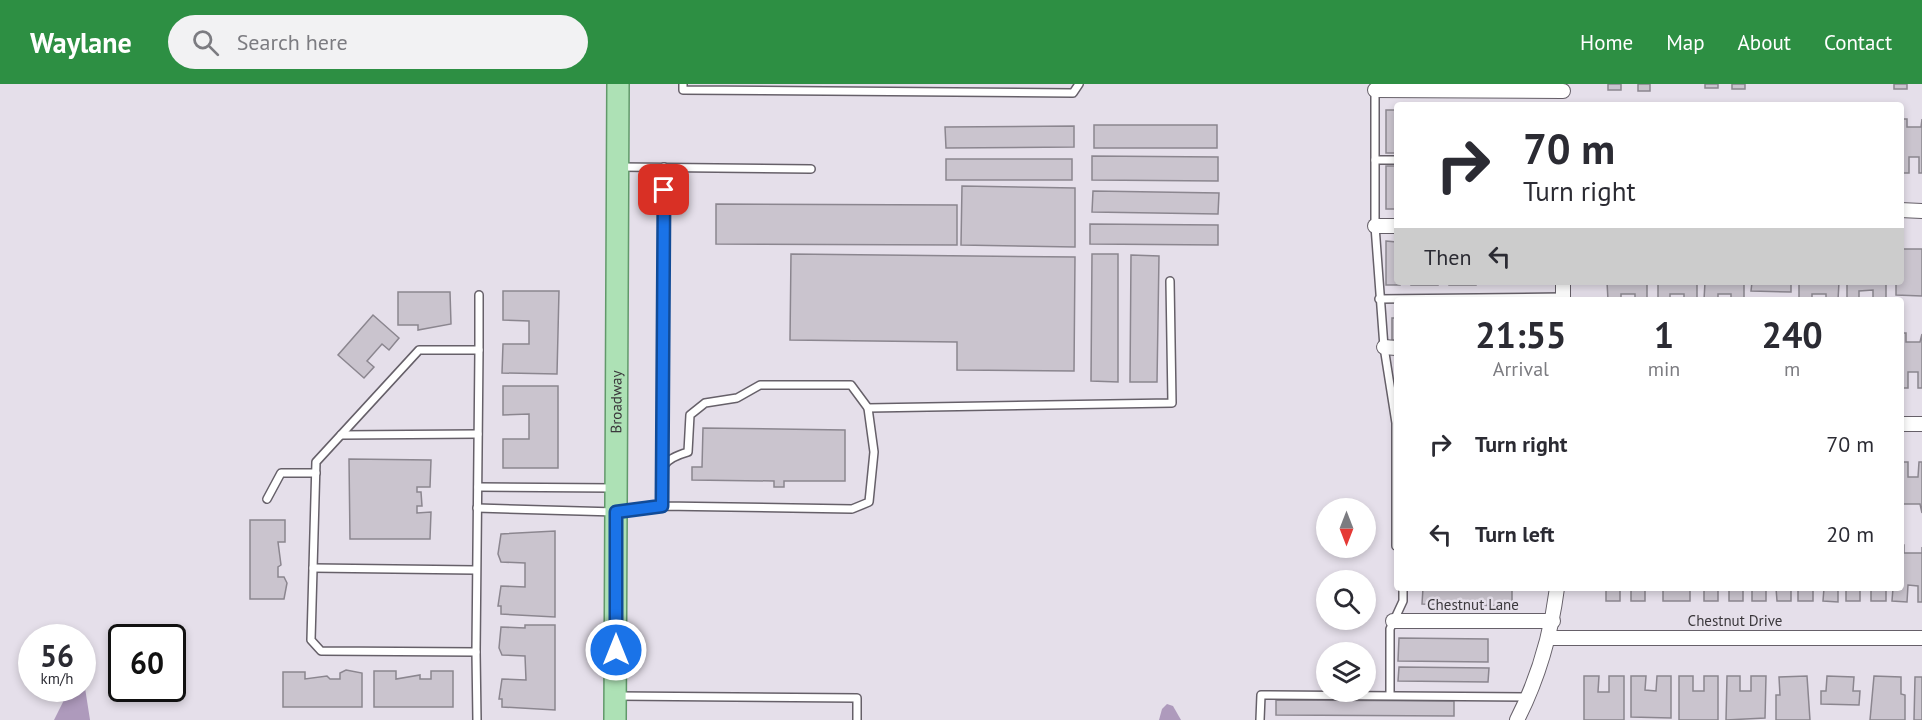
<!DOCTYPE html>
<style>
body{margin:0;font-family:"PT Sans",sans-serif;background:#f2f2f3;color:#2b2b33;height:100vh;display:flex;flex-direction:column;font-size:22px;white-space:nowrap}
*{box-sizing:border-box;margin:0}
p{font-size:20px;color:#7c7c81}
.icon{flex:none;width:33px;height:33px;fill:none;stroke:currentColor;stroke-width:2;stroke-linecap:round;stroke-linejoin:round}
.map{position:relative;flex:1;overflow:hidden}
.panel{position:absolute;left:1394px;top:213px;width:510px;height:294px;display:flex;flex-direction:column;background:#fff;border-radius:6px;box-shadow:0 3px 9px #0003}
.panel>*{flex:none}
.guide{position:absolute;left:1394px;top:18px;width:510px;height:183px;border-radius:6px;box-shadow:0 3px 9px #0003;background:#fff;color:#2b2b33;overflow:hidden}
.needle{width:39px;rotate:180deg}
.fabs{position:absolute;left:1316px;top:414px;display:grid;gap:12px}
.fabs a{display:grid;place-items:center;width:60px;height:60px;border-radius:50%;background:#fff;box-shadow:0 3px 9px #0003;font-size:30px}
.speed{position:absolute;left:18px;top:540px;display:flex;gap:12px;font-size:30px;font-weight:700;text-align:center}
.speed>*{display:grid;place-content:center;width:78px;height:78px;border-radius:50%;background:#fff;box-shadow:0 3px 9px #0003;line-height:1}
.speed small{font-size:15px;font-weight:400}
.speed .limit{border:3px solid #111;border-radius:9px;background:#fff;color:#111}
.pin{position:absolute;display:grid;place-items:center;width:51px;height:51px;color:#fff;margin:-26px;border-radius:12px;box-shadow:0 3px 9px #0006}
.me{position:absolute;width:66px;margin:-33px;rotate:0deg;stroke-linejoin:round;filter:drop-shadow(0 0 4px #0008)}
.turn{display:flex;align-items:center;gap:21px;height:126px;padding:0 30px;font-size:27px}
.turn .icon{width:78px;height:78px;stroke-width:2.5}
.turn b{display:block;font-size:42px;line-height:51px}
.then{display:flex;align-items:center;height:57px;padding:0 30px;background:#0003;gap:12px;font-size:22px}
.eta{display:flex;justify-content:space-evenly;align-items:center;height:102px;text-align:center}
.eta b{font-size:36px;font-weight:600;line-height:42px}
ul{padding:0;list-style:none}
li{display:flex;align-items:center;gap:18px;height:90px;padding:0 30px}
li div{flex:1}
li b{display:block;font-size:22px}
li em{font-style:normal}
header{display:flex;align-items:center;gap:36px;box-sizing:border-box;height:84px;padding:0 30px;background:#2d8f43;color:#fff}
header strong{font-size:28px}
nav{display:flex;gap:33px;margin-inline-start:auto;font-size:21px}
.search{width:420px;height:54px;background:#f2f2f3;display:flex;align-items:center;gap:15px;box-sizing:border-box;padding:0 21px;border-radius:33px;color:#7c7c81;font-size:22px}
.map>svg:first-child{display:block}
</style>
<header>
<strong>Waylane</strong>
<div class="search"><svg class="icon" aria-label="search" viewBox="0 0 24 24"><circle cx="10" cy="10" r="6"/><path d="M15 15l6 6"/></svg>Search here</div>
<nav><a>Home</a><a>Map</a><a>About</a><a>Contact</a></nav>
</header>
<div class="map">
<svg width="1922" height="636" viewBox="0 0 1922 636">
<rect width="100%" height="100%" fill="#e5dfea"/>
<g fill="#ae9abc">
<path d="M85 604 90 636H54L66 612Z"/>
<path d="M1167 620 1173 622 1181 636H1159L1162 625Z"/>
</g>
<g fill="#cac4ce" stroke="#8b868f" stroke-width="1.5">
<rect x="1608" y="0" width="13" height="6"/>
<rect x="1638" y="0" width="12" height="7"/>
<rect x="1705" y="0" width="13" height="4"/>
<rect x="1732" y="0" width="13" height="5"/>
<rect x="1894" y="0" width="13" height="5"/>
<rect x="1386" y="26" width="10" height="43"/>
<path d="M1900 35H1907V43H1921L1922 35V89H1919V73H1909V89H1900Z"/>
<rect x="1094" y="41" width="123" height="23"/>
<path d="M1074 42V63L946 64 945 43Z"/>
<path d="M1092 72 1218 73V97L1092 96Z"/>
<rect x="946" y="75" width="126" height="21"/>
<rect x="1386" y="82" width="10" height="43"/>
<path d="M962 102 1075 104V163L961 161Z"/>
<path d="M1093 107 1219 109 1218 130 1092 128Z"/>
<path d="M716 120 957 121V161L716 160Z"/>
<path d="M1090 140 1218 141V161L1090 160Z"/>
<path d="M1386 157 1396 158V198H1400V201H1386Z"/>
<path d="M1900 165H1922V212L1896 211V198H1900Z"/>
<path d="M791 170 1075 173 1074 287 957 286V258L790 256Z"/>
<path d="M1092 170H1118V298L1091 297Z"/>
<path d="M1131 171 1159 172 1157 298H1130Z"/>
<rect x="1411" y="198" width="27" height="3"/>
<rect x="1449" y="198" width="27" height="3"/>
<path d="M1607 198H1647V216H1635V210H1621V216H1608Z"/>
<path d="M1658 198H1697V216H1684V210H1670V216H1658Z"/>
<path d="M1705 198H1744V216H1731V210H1718V216H1704Z"/>
<path d="M1752 198H1791V208L1751 207Z"/>
<path d="M1799 198H1839L1838 216H1826V210H1812V216H1799Z"/>
<path d="M1847 198H1886V215H1873V206L1859 207V215H1847Z"/>
<path d="M503 207H559L557 290 502 289 503 260H529V237L503 236Z"/>
<path d="M398 208H450L451 240 418 246V241H398Z"/>
<path d="M373 231 399 254 389 266 382 260 367 277 374 283 364 294 338 271Z"/>
<rect x="1392" y="234" width="4" height="22"/>
<path d="M1900 249H1906V258H1920L1922 250V304H1918V288H1908V304H1900Z"/>
<path d="M503 302H558V384H503V355H529V330L503 331Z"/>
<path d="M703 344 845 346V397H784V403H774V397L692 396V383H702Z"/>
<path d="M349 375 431 376 430 403H417V408H421L422 422H417V429L431 428 430 455H350Z"/>
<path d="M1900 378H1908V393H1918L1919 378H1922V429L1920 420H1900Z"/>
<path d="M250 436H285V458H278L281 481 278 483V493H284L287 499 284 515H250Z"/>
<path d="M555 447V533L501 530V522H498L501 502 525 503V479L501 478 498 470 501 450Z"/>
<path d="M1900 461H1904V469H1922V463V518H1918V502L1908 501 1907 518 1892 517 1893 504H1900Z"/>
<path d="M1423 504H1512V522L1422 520Z"/>
<rect x="1606" y="504" width="14" height="13"/>
<rect x="1631" y="504" width="14" height="13"/>
<rect x="1663" y="504" width="27" height="13"/>
<rect x="1704" y="504" width="14" height="13"/>
<rect x="1729" y="504" width="14" height="13"/>
<rect x="1752" y="504" width="14" height="13"/>
<path d="M1776 504H1791V517H1777Z"/>
<rect x="1798" y="504" width="15" height="13"/>
<path d="M1824 504H1838V518L1823 517Z"/>
<rect x="1846" y="504" width="14" height="13"/>
<rect x="1871" y="504" width="15" height="13"/>
<path d="M525 541H555V626L502 623V615H499L502 595 526 596 525 572 502 571 499 564 501 543 525 544Z"/>
<path d="M1399 554 1488 555V578L1398 577Z"/>
<path d="M1399 583 1489 584 1488 598 1398 597Z"/>
<path d="M346 586 362 589V623H283V588H305V595L327 592 330 595H340V589Z"/>
<path d="M374 587H396V595L420 591V595H431V587H453V623H374Z"/>
<path d="M1584 592H1599L1598 608H1609V592H1624V636H1584Z"/>
<path d="M1631 592H1646L1645 606 1656 607 1657 592H1671V634L1631 633Z"/>
<path d="M1679 592H1693V607H1704V592H1718V636H1679Z"/>
<path d="M1727 592H1740V607H1751V592H1766L1765 634 1726 636Z"/>
<path d="M1807 592 1810 636H1776V611H1780L1779 593Z"/>
<path d="M1827 592 1854 593 1853 607H1860L1859 621 1821 620V607H1826Z"/>
<path d="M1874 592 1901 593V610L1905 611V636H1870Z"/>
<path d="M1915 593H1922V636H1914Z"/>
<path d="M1276 616 1454 617V632L1276 631Z"/>
</g>
<g fill="none" stroke-linecap="round" stroke-linejoin="round">
<g stroke="#666069" stroke-width="10">
<g id="service">
<path d="M683 0V6L1073 9 1079 0"/>
<path d="M1375 4V142L1384 263 1396 339V462"/>
<path d="M1375 76H1396"/>
<path d="M620 83 811 85"/>
<path d="M479 211V266"/>
<path d="M1379 215 1563 213"/>
<path d="M419 266H479L476 568 321 567 311 556 316 378Z"/>
<path d="M868 324 1172 319 1170 197"/>
<path d="M341 351 478 350"/>
<path d="M663 381 664 83"/>
<path d="M478 403 614 404"/>
<path d="M267 415 281 389H316"/>
<path d="M477 424 616 428 662 422 852 425 869 418 874 368 868 324 851 301H760L737 314 705 319 690 331 688 368C653 378 663 389 662 422"/>
<path d="M313 484 475 486"/>
<path d="M476 568 477 636"/>
<path d="M1390 611V545L1403 517V504"/>
<path d="M617 612 857 614V636"/>
<path d="M1260 636 1261 611 1529 613"/>
</g>
</g>
<g stroke="#666069" stroke-width="16">
<g id="minor">
<path d="M1375 6 1563 7"/>
<path d="M1900 126 1922 127"/>
<path d="M1375 142H1396"/>
<path d="M1563 198V216"/>
<path d="M1384 263 1396 264"/>
<path d="M1900 340H1922"/>
<path d="M1393 537H1553"/>
<path d="M1548 554H1922"/>
<path d="M1517 636C1538 595 1551 550 1557 504"/>
</g>
</g>
<g stroke="#61996a" stroke-width="24">
<g id="primary">
<path id="s1" d="M615 636 618 0"/>
</g>
</g>
<use href="#service" stroke="#fff" stroke-width="7"/>
<use href="#minor" stroke="#fff" stroke-width="14"/>
<use href="#primary" stroke="#ade1b5" stroke-width="21"/>
</g>
<g fill="none" stroke-linecap="round" stroke-linejoin="round">
<g stroke="#114b97" stroke-width="15">
<path id="route" d="M616 566V428L662 422 664 106"/>
</g>
<use href="#route" stroke="#1a73e8" stroke-width="10"/>
</g>
<g text-anchor="middle" stroke-width="5" stroke-linejoin="round" paint-order="stroke">
<g font-size="15" fill="#3b383c" stroke="#e5dfea">
<text dy="5" stroke="none"><textPath href="#s1" startOffset="318">Broadway</textPath></text>
<text x="1473" y="526">Chestnut Lane</text>
<text x="1735" y="542">Chestnut Drive</text>
</g>
</g>
</svg>
<div class="fabs">
<a><svg class="needle" viewBox="-14 -14 28 28"><path d="M0-13l5 13h-10z" fill="#e53935"/><path d="M0 13l5-13h-10z" fill="#7c7c81"/></svg></a>
<a><svg class="icon" aria-label="search" viewBox="0 0 24 24"><circle cx="10" cy="10" r="6"/><path d="M15 15l6 6"/></svg></a>
<a><svg class="icon" aria-label="layers" viewBox="0 0 24 24"><path d="M12 4l9 5-9 5-9-5zM3 14l9 5 9-5"/></svg></a>
</div>
<div class="speed"><div>56<small>km/h</small></div><div class="limit">60</div></div>
<div class="pin" style="left:664px;top:106px;background:#d93025"><svg class="icon" aria-label="arrive" viewBox="0 0 24 24"><path d="M6 21V4h12l-3 4 3 4H6"/></svg></div>
<svg class="me" style="left:616px;top:566px" viewBox="-20 -20 40 40"><circle r="17" fill="#1a73e8" stroke="#fff" stroke-width="3"/><path d="M0-11L8 9 0 5-8 9z" fill="#fff"/></svg>
<div class="guide">
<div class="turn"><svg class="icon" aria-label="right" viewBox="0 0 24 24"><path d="M7 20v-9h11M14 6l5 5-5 5"/></svg><div><b>70 m</b>Turn right</div></div>
<div class="then">Then<svg class="icon" aria-label="left" viewBox="0 0 24 24"><path d="M17 20v-9H6M10 6l-5 5 5 5"/></svg></div>
</div>
<section class="panel">
<div class="eta">
<div><b>21:55</b><p>Arrival</p></div>
<div><b>1</b><p>min</p></div>
<div><b>240</b><p>m</p></div>
</div>
<ul>
<li><svg class="icon" aria-label="right" viewBox="0 0 24 24"><path d="M7 20v-9h11M14 6l5 5-5 5"/></svg><div><b>Turn right</b></div><em>70 m</em></li>
<li><svg class="icon" aria-label="left" viewBox="0 0 24 24"><path d="M17 20v-9H6M10 6l-5 5 5 5"/></svg><div><b>Turn left</b></div><em>20 m</em></li>
</ul>
</section>
</div>
